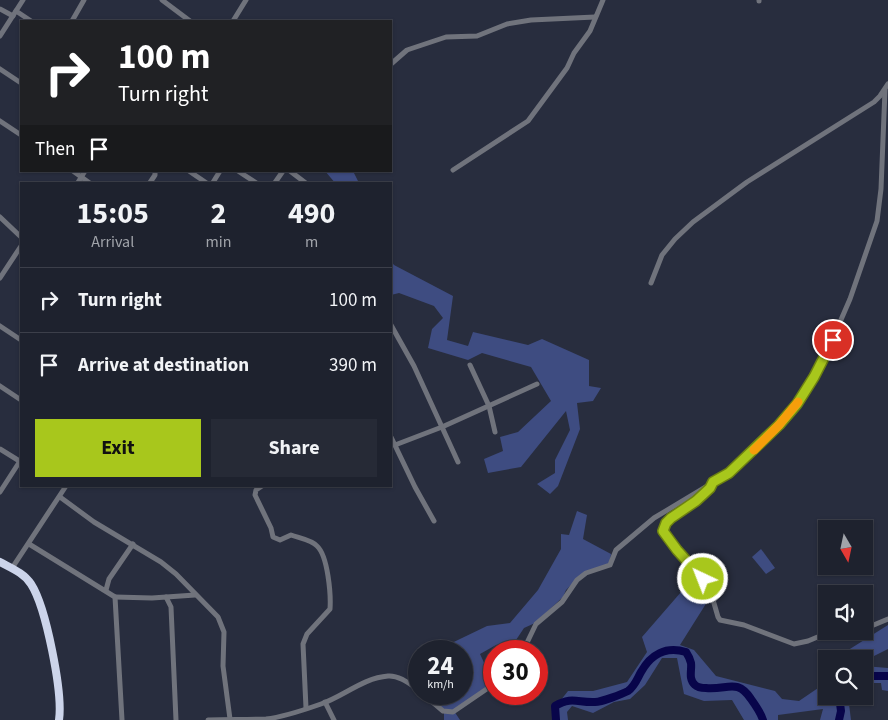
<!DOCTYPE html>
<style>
body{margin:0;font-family:"Source Sans 3",sans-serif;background:#262a36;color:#f1f3f6;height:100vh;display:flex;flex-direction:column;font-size:19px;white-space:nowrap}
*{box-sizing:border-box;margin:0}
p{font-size:16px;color:#a1a4aa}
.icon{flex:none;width:28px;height:28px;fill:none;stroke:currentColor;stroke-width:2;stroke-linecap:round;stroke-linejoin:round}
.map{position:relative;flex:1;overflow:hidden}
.panel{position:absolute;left:20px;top:182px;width:372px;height:305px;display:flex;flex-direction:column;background:#1e222e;border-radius:0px;box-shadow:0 1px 4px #0004,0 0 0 1px #3c3f4a}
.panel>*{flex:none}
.top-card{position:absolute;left:20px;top:20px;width:372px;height:152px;border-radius:0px;box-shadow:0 1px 4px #0004,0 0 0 1px #3c3f4a;background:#202124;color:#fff;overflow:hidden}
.needle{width:32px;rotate:171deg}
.controls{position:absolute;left:818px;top:520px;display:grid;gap:10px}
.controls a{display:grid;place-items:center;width:55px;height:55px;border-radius:0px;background:#1e222e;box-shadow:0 1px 4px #0004,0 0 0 1px #3c3f4a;font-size:25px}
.speed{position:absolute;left:408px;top:640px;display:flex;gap:10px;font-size:25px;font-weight:700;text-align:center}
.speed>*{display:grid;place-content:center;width:65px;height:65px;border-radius:50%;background:#1e222e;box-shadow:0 1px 4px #0004,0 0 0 1px #3c3f4a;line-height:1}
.speed small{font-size:12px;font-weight:400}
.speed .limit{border:8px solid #d22;background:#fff;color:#111}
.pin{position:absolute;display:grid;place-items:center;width:42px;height:42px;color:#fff;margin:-21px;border:2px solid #fff;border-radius:50%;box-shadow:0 1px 5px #0007}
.me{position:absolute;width:55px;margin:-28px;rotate:317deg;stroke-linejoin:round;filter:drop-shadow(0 0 4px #0008)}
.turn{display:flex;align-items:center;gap:18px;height:105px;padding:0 15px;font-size:22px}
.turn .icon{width:65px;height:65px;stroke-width:2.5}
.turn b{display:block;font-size:35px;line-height:42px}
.then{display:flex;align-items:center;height:48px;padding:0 15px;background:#0003;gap:10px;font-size:19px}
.eta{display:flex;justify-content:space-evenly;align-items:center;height:85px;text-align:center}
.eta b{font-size:30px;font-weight:700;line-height:35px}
.primary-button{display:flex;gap:10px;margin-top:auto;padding:10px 15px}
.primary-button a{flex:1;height:58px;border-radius:0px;background:#a8c71c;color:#111;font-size:20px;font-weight:700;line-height:58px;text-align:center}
.primary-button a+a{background:#262a36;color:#f1f3f6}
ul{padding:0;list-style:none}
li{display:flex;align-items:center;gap:15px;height:65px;padding:0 15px;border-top:1px solid #3c3f4a}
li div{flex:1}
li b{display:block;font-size:19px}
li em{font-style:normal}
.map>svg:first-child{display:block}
</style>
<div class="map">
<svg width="888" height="720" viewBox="0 0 888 720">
<rect width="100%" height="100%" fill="#282d3e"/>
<g fill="#3e4c81">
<path d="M325 171H353L358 181 363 184H336Z"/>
<path d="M391 261 394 265 453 296 447 340 468 346 473 332 528 345 542 339 589 360V386L601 388 593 401 577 403 580 429 558 486 550 494 537 484 555 473V460L570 430 566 411 521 467 488 473 484 459 503 451 500 437 518 432 551 401 531 367 482 353 468 360 428 348 432 329 443 318 434 306 399 293 391 295Z"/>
<path d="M577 511 587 515 583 539 611 554 610 562 608 565 577 579 566 590 563 597 535 623 524 628 516 640 496 645 480 654 493 682 454 711 460 720H444V710L426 694H461V651H435L487 626 510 623 538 590 561 549V534L569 535Z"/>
<path d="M761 549 775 568 766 574 752 557Z"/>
<path d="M709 583 714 591 680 645 694 650 716 676 775 691 782 699 799 701 821 686 824 666 826 664V696H848L851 720H820L823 709 778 715V720H744L732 700 704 701 684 694 677 658H662L645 685 630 699 614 702 593 713 572 706 567 712 568 720H553V710L568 691H593L627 682 647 652 642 637 688 584Z"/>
<path d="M888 625V649L864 661V659H834Z"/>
<path d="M864 666 888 668V691L882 690 881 683H864Z"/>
</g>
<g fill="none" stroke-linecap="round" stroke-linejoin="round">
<g stroke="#08054a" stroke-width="8">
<path d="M864 676H888"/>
<path d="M839 696 841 711 839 720"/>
<path d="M556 720 555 706C572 696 578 703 595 702 602 702 622 694 628 691 635 686 637 679 641 672 651 654 666 646 686 652 688 655 690 659 691 663 692 670 688 679 695 685 698 688 703 688 706 688 728 690 737 678 751 699 756 706 761 713 763 720"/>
</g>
<g stroke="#70737c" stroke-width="5">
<path d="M162 0 190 21"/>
<path d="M759 1V0"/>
<path d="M0 9 13 16"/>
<path d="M16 11 31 21"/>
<path d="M72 21 84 0"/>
<path d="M233 21 246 0"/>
<path d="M0 36 23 0"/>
<path d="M391 64 407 50 446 37 477 36 507 24 531 20 595 17"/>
<path d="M0 69 21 83"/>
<path d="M0 121 21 135"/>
<path d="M453 170 528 121 567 68 574 53 590 31 603 0"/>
<path d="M73 171 91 184"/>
<path d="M189 171 208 184"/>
<path d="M238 171 258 184"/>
<path d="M290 171 307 184"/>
<path d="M77 184 85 171"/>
<path d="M149 184 155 175V171"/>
<path d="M212 184 220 171"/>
<path d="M274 184 283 171"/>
<path d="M0 217 21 237"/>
<path d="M0 278 21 246"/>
<path d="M651 283 662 255 675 239 693 222 747 182 874 102 880 96 888 84"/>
<path d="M391 325 414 366 458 462"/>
<path d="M0 326 21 340"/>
<path d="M470 365 489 406 495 432"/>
<path d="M0 386 21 400"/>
<path d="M391 437 415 487 434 521"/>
<path d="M395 445 442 427 537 384"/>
<path d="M0 449 21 462"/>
<path d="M713 483C703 502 666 513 663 531L677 551 709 586 718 617 720 620 744 625 794 644 808 641 832 631"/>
<path d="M262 486 256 490 255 495 271 528 273 537 280 540 291 535C299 538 312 540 317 546 328 556 331 595 330 609L307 634 303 644 306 708"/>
<path d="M0 492 20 461"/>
<path d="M60 497 94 522 161 562 176 574 218 617 224 632 223 666 230 719"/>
<path d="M29 544 115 597 122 720"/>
<path d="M12 568 66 486"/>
<path d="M106 590 109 579 133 544"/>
<path d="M115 597 152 598 195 595"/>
<path d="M166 597 171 607 176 720"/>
<path d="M864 629 888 619"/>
<path d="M523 651 536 624 562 602 577 580 586 573 610 565 616 550 654 518 729 473 779 425 797 404 814 377 827 352 850 299 877 221 881 189 885 90"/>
<path d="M423 694 443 711 453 712 494 684"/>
<path d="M325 702 334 720"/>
<path d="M208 720C227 719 246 720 266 719 284 717 304 710 321 704 344 696 363 678 388 676 399 675 410 684 419 690"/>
</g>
<path stroke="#ccd4ea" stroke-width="8" d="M0 562C11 568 24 573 31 584 46 607 63 693 59 720"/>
</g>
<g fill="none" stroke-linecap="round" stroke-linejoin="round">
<g stroke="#6d8112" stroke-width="12">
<path id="route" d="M703 579 677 550 663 531 666 523 671 518 696 501 710 488 713 482 729 473 779 425 797 404 814 377 833 340"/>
</g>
<use href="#route" stroke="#a8c71c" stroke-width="9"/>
<path stroke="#f59e0b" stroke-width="9" d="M754 450 779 425 798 402"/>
</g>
</svg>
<div class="controls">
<a><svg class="needle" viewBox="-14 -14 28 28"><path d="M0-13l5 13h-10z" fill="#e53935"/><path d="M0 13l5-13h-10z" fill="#a1a4aa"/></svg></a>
<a><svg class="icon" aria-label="sound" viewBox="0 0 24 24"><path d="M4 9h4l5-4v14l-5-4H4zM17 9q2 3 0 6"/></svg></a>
<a><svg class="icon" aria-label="search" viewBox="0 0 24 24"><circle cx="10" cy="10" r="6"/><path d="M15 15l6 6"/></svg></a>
</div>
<div class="speed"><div>24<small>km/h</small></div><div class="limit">30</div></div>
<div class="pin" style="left:833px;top:340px;background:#d93025"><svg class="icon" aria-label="arrive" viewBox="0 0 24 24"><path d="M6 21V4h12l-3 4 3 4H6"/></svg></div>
<svg class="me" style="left:703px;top:579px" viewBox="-20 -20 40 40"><circle r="17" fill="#a8c71c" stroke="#fff" stroke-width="3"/><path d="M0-11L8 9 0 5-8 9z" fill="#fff"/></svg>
<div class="top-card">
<div class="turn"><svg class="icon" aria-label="right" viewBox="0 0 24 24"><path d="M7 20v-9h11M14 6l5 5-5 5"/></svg><div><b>100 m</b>Turn right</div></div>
<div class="then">Then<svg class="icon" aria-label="arrive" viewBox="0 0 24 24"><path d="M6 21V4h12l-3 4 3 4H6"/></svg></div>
</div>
<section class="panel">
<div class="eta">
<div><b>15:05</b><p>Arrival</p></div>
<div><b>2</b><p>min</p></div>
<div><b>490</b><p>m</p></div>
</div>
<ul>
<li><svg class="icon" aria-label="right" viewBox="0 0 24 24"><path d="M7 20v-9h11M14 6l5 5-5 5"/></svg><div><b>Turn right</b></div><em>100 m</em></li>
<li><svg class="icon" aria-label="arrive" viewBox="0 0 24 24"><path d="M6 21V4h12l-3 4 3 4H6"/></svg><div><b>Arrive at destination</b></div><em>390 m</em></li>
</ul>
<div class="primary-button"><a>Exit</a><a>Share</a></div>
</section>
</div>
